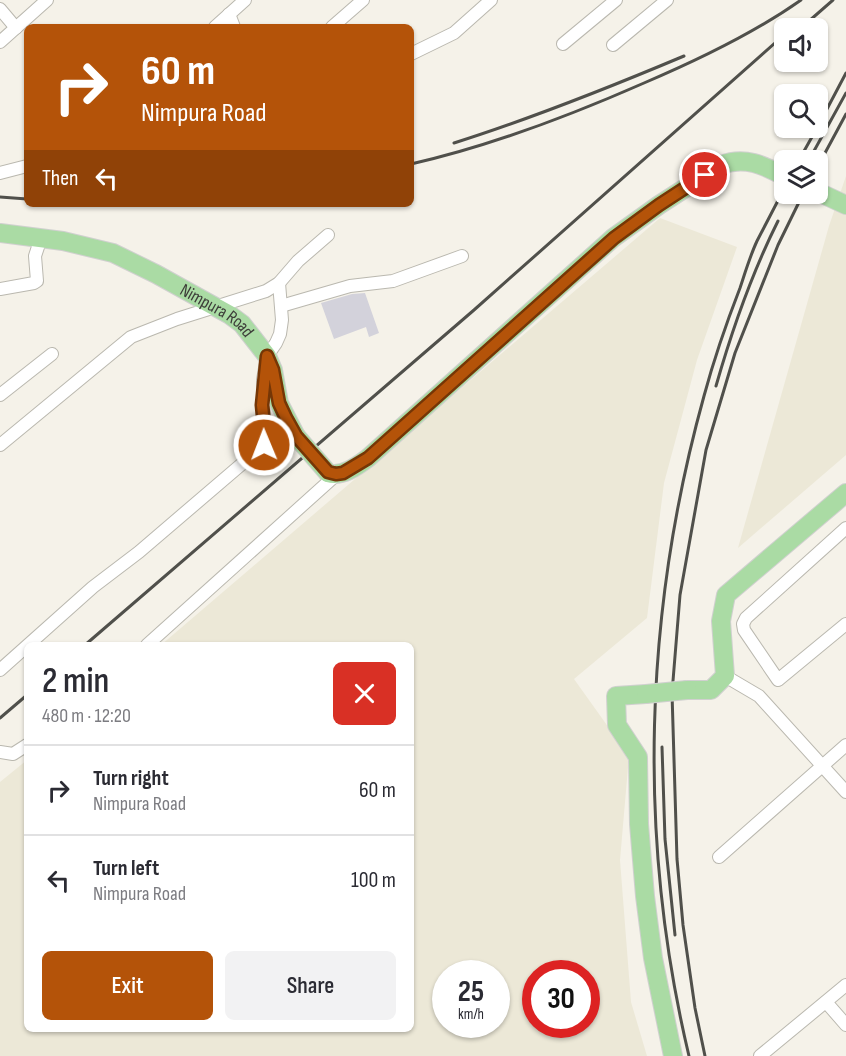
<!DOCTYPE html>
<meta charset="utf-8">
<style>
body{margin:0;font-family:"Sofia Sans Condensed",sans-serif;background:#f2f2f3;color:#2b2b33;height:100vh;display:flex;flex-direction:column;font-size:22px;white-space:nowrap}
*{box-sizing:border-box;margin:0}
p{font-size:20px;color:#7c7c81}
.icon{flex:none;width:33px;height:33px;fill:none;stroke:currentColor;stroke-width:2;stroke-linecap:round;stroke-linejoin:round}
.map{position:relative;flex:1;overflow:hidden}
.drawer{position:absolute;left:24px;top:642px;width:390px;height:390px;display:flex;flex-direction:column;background:#fff;border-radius:9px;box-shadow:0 2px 4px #0004}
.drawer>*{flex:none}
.banner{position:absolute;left:24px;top:24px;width:390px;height:183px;border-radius:9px;box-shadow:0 2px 4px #0004;background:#b45309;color:#fff;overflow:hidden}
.fabs{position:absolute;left:774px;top:18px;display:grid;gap:12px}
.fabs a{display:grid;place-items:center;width:54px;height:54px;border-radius:9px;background:#fff;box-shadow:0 2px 4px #0004;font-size:30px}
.speed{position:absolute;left:432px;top:960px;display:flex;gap:12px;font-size:30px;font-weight:700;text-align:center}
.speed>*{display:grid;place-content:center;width:78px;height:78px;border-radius:50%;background:#fff;box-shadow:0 2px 4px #0004;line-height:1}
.speed small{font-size:15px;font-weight:400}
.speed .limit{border:9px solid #d22;background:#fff;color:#111}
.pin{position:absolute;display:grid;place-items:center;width:51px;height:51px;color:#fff;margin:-26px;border:3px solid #fff;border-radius:50%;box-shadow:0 2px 6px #0007}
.me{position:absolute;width:66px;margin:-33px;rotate:359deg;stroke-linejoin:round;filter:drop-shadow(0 0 4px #0008)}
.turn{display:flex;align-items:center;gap:21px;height:126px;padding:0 18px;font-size:27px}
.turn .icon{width:78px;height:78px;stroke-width:2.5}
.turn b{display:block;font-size:42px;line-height:51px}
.then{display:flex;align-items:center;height:57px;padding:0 18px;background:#0003;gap:12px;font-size:22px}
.round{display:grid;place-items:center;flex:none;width:63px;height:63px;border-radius:9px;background:#f2f2f3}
.summary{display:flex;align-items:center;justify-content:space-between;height:102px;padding:0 18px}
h1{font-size:36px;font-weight:600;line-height:45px}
.button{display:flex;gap:12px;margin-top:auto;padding:12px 18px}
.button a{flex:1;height:69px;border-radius:9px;background:#b45309;color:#fff;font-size:24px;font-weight:600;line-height:69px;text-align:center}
.button a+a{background:#f2f2f3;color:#2b2b33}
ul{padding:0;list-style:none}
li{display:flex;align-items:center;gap:18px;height:90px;padding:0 18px;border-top:2px solid #e1e1e2}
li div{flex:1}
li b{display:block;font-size:22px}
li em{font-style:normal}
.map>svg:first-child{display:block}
</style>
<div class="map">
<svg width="846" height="1056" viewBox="0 0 846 1056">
<rect width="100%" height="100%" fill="#f5f2e9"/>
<g fill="#ece8d7" fill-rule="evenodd">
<path d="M846 176V455L738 548 829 226Z"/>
<path d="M660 218 737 247 697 360 664 483 647 618 574 679 629 756 620 860 631 1002 647 1056H0V782L27 760V1029H411V645H161ZM446 974H496V1024H446ZM536 974H586V1024H536Z"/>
</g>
<path fill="#d3d2db" d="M365 293 379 333 369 337 366 327 334 339 321 303 352 294Z"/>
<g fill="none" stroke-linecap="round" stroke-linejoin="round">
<g stroke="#bab8af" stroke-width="14">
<g id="street">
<path d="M0 9 16 28"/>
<path d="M229 14 234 27"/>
<path d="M215 27 245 0"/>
<path d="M332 27 363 0"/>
<path d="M0 42 47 0"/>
<path d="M563 44 616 0"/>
<path d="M613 45 667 0"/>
<path d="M411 54 454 33 491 0"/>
<path d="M0 173 27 166"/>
<path d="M0 289 34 283 37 281 35 256 41 238"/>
<path d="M281 306 350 286 393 281 462 256"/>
<path d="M0 395 52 354"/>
<path d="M0 445 131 337 177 319 266 291 279 283 298 261 328 235"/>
<path d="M846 528 746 618 743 624 744 630 778 680 846 624"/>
<path d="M147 645 336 475"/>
<path d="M0 670 93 587 139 552 264 445 263 380 267 356 276 343 280 334 282 320 279 283"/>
<path d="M725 676 759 696 846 792"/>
<path d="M0 752 13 754 27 745"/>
<path d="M719 857 846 745"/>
<path d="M826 1002 846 1025"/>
<path d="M760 1056 846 985"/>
</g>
</g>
<g stroke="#d0d0cf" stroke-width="20">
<g id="primary">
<path d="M818 192 846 205"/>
<path id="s1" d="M0 233 63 241 113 253 156 274 230 315 242 324 267 356 273 370 279 403 296 436"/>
<path d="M328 473C342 477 356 467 368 458L613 238 659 205 721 165C745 156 763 165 784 176"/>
<path d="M687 690H711L725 676 721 621 726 595 846 493"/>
<path d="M646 694 616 696 617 725 638 757 639 824 645 896 653 958 673 1056"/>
</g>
</g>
<use href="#street" stroke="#fff" stroke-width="12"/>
<use href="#primary" stroke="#aadba4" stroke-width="18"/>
<g stroke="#50504b" stroke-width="3">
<path d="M801 28 833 0"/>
<path d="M818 126 846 73"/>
<path d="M454 143C533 118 608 88 684 56"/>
<path d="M799 160 817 128"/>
<path d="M809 160 846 93"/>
<path d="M411 164C491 146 569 116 644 83 698 60 753 34 801 0"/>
<path d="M818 166 846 114"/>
<path d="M0 197 27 199"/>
<path d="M716 386C732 330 752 273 778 221"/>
<path d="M85 645 474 310 784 35"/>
<path d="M0 718 27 695"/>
<path d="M662 747 665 839 675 935"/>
<path d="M689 1056C637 838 644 612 704 396 714 359 726 324 740 288 745 273 750 256 757 241 766 224 775 206 784 189"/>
<path d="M705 1056 695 1008 683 925 677 859 672 693 680 595 706 450 735 353 778 245 803 194"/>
</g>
<g stroke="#d0d0cf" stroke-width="20" stroke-linecap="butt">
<g id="primary-bridge">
<path d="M296 436 328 473"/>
<path d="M646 694 687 690"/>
</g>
</g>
<use href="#primary-bridge" stroke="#aadba4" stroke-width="18"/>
</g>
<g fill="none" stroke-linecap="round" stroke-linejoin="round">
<g stroke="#753606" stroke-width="15">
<path id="route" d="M264 445 265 435 262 405 267 356 273 370 279 403 286 418 296 436 328 472 336 474 343 473 368 458 614 238 659 205 705 175"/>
</g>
<use href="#route" stroke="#b45309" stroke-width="10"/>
</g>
<g text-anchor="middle" stroke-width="5" stroke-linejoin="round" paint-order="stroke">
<g font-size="18" fill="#3d3d39" stroke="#fff">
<text dy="6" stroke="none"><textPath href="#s1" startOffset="234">Nimpura Road</textPath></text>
</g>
</g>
</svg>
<div class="fabs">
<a><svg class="icon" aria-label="sound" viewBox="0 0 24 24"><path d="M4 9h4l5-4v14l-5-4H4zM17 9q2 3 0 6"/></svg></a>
<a><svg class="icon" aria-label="search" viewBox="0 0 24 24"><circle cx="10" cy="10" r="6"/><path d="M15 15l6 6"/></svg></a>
<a><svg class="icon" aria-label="layers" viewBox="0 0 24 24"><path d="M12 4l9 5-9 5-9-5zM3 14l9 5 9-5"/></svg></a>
</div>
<div class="speed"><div>25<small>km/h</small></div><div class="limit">30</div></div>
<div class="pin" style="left:705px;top:175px;background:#d93025"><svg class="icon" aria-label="arrive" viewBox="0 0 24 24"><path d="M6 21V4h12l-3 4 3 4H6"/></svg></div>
<svg class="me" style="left:264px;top:445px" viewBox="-20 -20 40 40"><circle r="17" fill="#b45309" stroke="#fff" stroke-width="3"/><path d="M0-11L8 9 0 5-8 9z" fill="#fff"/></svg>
<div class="banner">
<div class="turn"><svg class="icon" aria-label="right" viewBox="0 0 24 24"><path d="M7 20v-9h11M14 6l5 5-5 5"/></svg><div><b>60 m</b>Nimpura Road</div></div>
<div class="then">Then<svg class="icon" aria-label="left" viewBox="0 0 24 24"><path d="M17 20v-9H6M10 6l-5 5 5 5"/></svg></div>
</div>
<section class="drawer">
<div class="summary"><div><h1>2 min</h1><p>480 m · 12:20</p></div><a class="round" style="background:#d93025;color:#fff"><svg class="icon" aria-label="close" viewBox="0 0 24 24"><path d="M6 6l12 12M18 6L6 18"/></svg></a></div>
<ul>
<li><svg class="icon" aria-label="right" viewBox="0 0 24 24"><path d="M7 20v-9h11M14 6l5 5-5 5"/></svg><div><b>Turn right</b><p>Nimpura Road</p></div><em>60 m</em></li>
<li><svg class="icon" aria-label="left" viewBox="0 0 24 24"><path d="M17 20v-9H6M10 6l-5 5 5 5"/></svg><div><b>Turn left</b><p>Nimpura Road</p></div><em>100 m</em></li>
</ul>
<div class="button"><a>Exit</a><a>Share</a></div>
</section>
</div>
